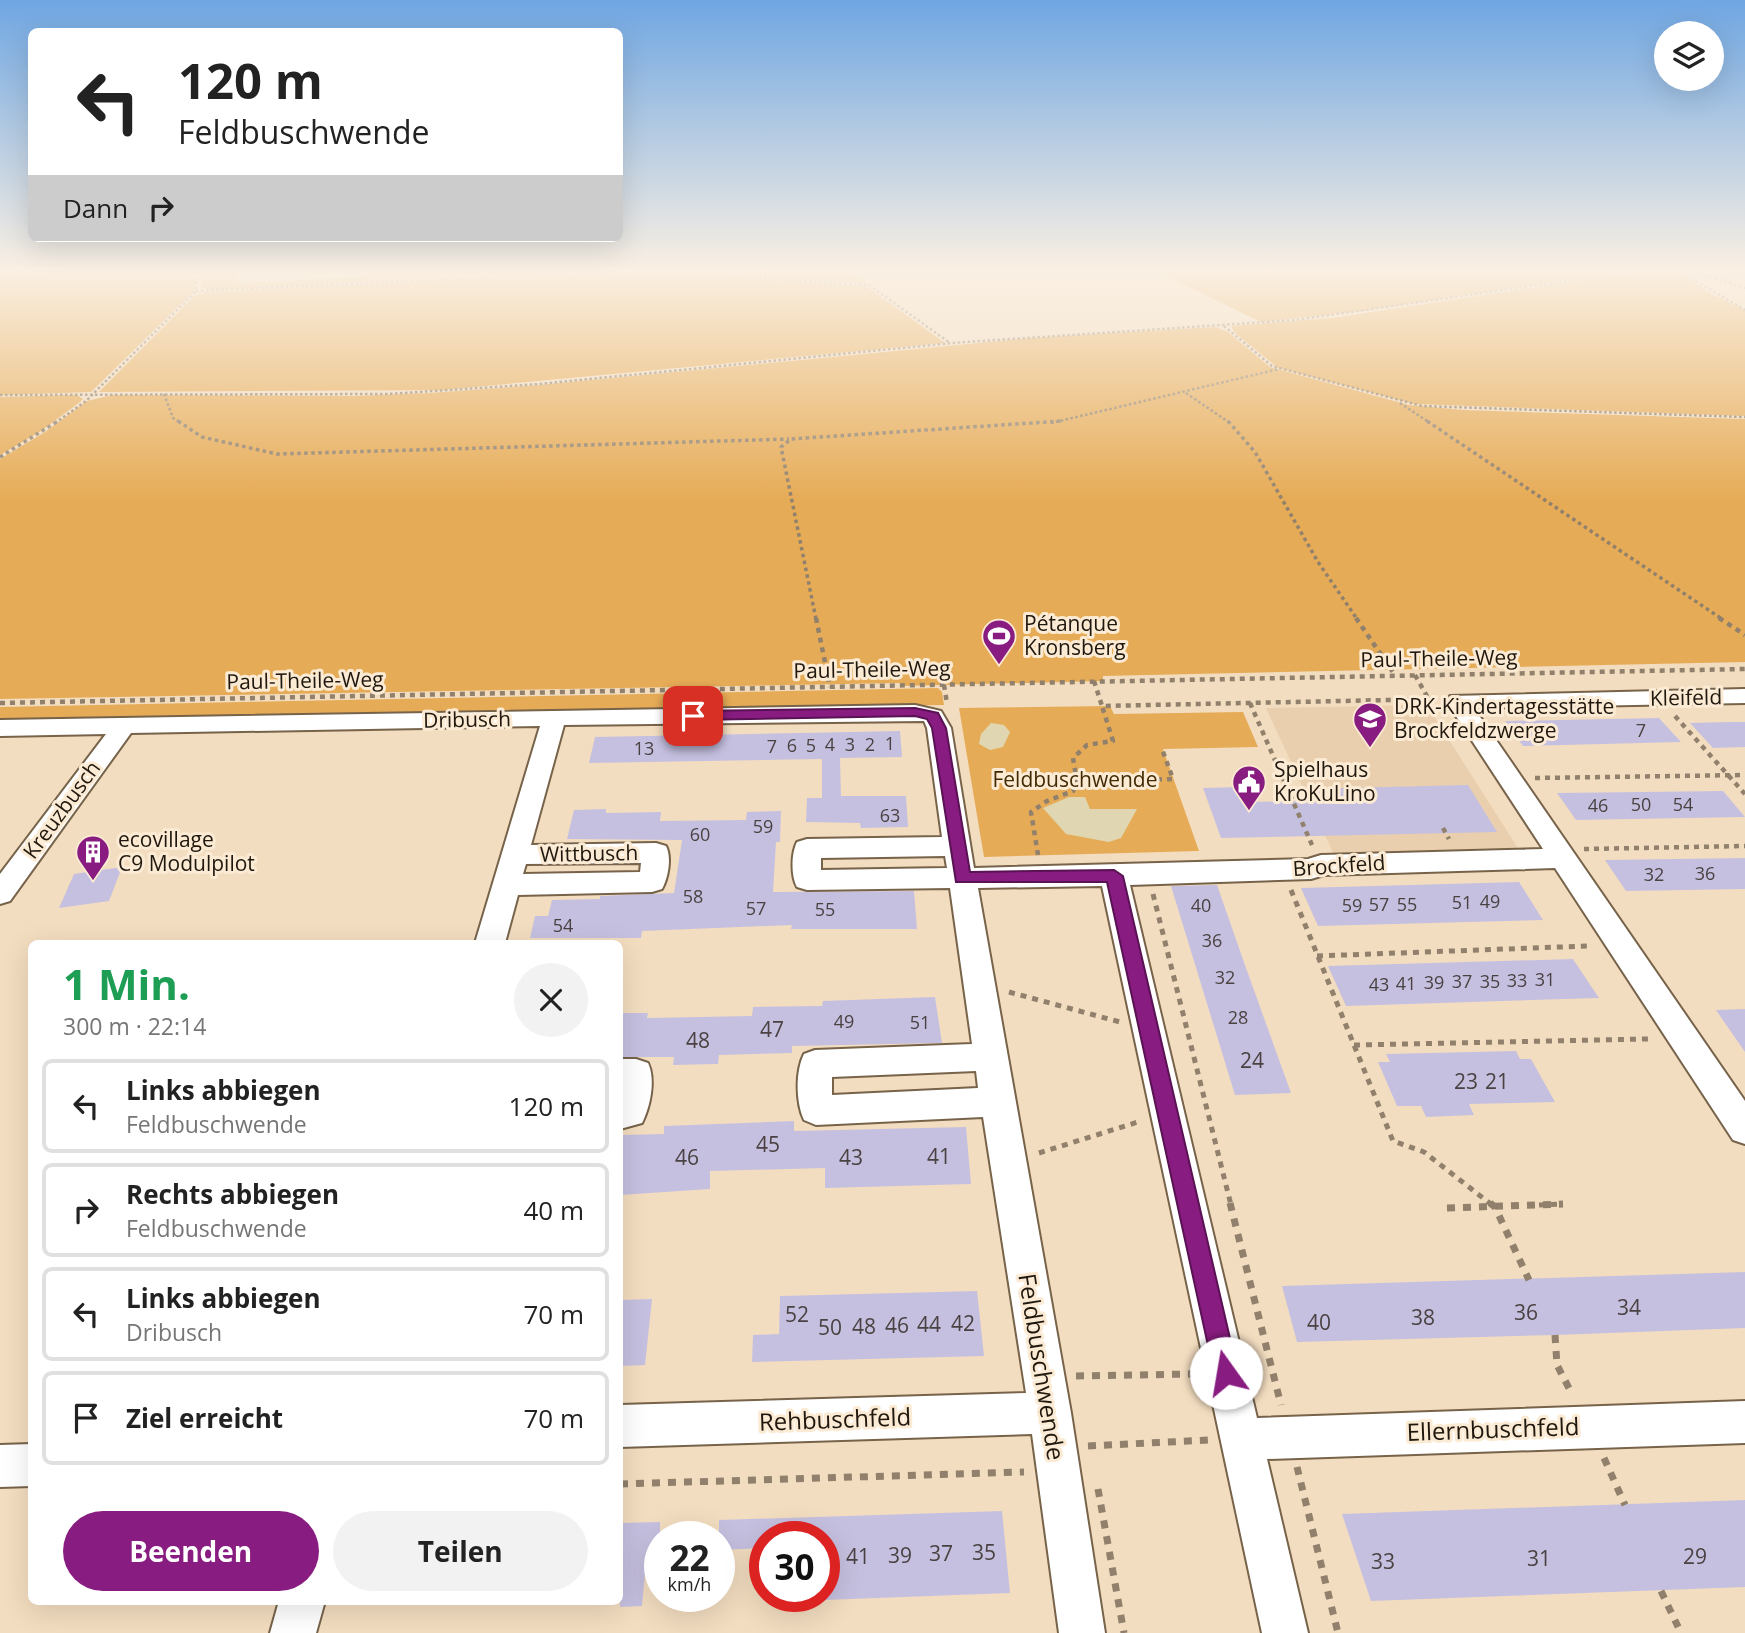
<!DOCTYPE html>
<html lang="de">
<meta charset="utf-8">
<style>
body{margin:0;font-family:"Open Sans",sans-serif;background:#f2f2f2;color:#222;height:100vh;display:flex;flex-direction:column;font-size:26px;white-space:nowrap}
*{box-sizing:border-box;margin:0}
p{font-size:23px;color:#767676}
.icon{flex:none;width:38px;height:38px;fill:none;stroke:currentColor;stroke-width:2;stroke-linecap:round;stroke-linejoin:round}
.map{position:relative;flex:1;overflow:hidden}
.panel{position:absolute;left:28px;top:940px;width:595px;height:665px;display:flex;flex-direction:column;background:#fff;border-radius:10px;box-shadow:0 7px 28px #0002}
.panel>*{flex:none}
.guide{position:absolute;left:28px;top:28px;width:595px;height:214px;border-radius:10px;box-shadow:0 7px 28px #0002;background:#fff;color:#222;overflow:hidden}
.controls{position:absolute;left:1654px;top:21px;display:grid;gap:14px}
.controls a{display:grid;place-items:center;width:70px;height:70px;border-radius:50%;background:#fff;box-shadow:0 7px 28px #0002;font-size:35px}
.speed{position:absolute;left:644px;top:1521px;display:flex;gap:14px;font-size:35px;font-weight:700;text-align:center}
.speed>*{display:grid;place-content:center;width:91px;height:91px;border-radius:50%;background:#fff;box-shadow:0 7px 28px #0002;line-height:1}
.speed small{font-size:18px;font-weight:400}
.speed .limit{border:10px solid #d22;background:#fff;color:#111}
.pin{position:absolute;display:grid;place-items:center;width:60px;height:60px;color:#fff;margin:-30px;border-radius:14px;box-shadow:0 4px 10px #0006}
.me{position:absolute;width:77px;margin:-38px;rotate:347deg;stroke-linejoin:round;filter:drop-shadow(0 0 5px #0008)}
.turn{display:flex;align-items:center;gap:24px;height:147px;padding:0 35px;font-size:32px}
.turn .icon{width:91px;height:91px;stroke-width:2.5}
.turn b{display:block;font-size:49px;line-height:60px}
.then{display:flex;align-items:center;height:66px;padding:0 35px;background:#0003;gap:14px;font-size:26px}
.round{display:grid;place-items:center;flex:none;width:74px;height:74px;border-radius:37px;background:#f2f2f2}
.headline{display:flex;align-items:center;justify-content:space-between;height:119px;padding:0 35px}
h1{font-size:42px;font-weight:700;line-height:52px;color:#1e9e55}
.primary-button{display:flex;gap:14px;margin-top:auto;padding:14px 35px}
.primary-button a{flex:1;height:80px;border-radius:42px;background:#891c80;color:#fff;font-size:28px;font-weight:700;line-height:80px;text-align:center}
.primary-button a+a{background:#f2f2f2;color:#222}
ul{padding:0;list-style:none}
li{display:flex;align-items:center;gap:21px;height:94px;margin:0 14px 10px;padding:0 21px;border:4px solid #e0e0e0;border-radius:10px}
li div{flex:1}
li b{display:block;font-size:26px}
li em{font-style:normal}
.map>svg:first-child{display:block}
</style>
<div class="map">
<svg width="1745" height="1633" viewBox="0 0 1745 1633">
<rect width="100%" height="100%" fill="#f3ddc0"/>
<path fill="#e9cfad" d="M1427 705 1521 853 1335 857 1266 708Z"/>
<g fill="#e6ab56">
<path d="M0 271H196V284L193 292 91 392 0 395Z"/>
<path d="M201 271H237L238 283 359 277 370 271H591L214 290 201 288Z"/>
<path d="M639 271H720L751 279 866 286 945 343 442 390 99 392 194 296 208 292Z"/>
<path d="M732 271H850L867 283 755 277Z"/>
<path d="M1156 271H1625L1361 311 1261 322Z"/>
<path d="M1644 271H1675L1712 294 1745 310V416L1415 404 1278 368 1235 333 1231 326 1332 318Z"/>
<path d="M1216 327 1228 332 1270 367 1409 405 1464 410 1745 419V662L1103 676V681L901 686 900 683 0 699V459L45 432 87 401 112 395 353 396 430 393 539 385 1030 338Z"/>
<path d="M77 395 83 399 80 402 41 431 0 455V397Z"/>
<path d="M938 688 942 692 944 705 0 721V707Z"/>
<path d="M1110 706 1114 714 1243 712 1258 747 1163 749 1199 851 984 857 959 708Z"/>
</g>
<g fill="#e0d7b2">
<path d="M991 723 1004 725 1010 732 1003 747 990 750 979 744 981 734Z"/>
<path d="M1069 797H1085L1090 809H1137L1121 838 1109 842 1066 834 1043 808Z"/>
</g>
<g fill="#c6c0e0">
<path d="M1659 718 1681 742 1523 746 1505 721Z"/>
<path d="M1728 722H1745V747L1713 748 1690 723Z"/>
<path d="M900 731 902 757 840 758 841 796H906L908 827 861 828 860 823 806 822 807 798H822V759L589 763 595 737Z"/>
<path d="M1468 785 1497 832 1221 838 1203 788 1242 787 1247 802 1309 801 1303 789Z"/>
<path d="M1723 791 1745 817 1576 820 1557 793Z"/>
<path d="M606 809V813L661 812 660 821 746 820 747 812 781 811 780 842H776L773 892 914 891 917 929H791L792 925 642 931 641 938H530L535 916H548L552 900 600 899V896L674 893 682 840 567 839 574 810Z"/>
<path d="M1745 858V889L1626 891 1605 860Z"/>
<path d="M122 867 109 901 59 908 74 874Z"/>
<path d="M1519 882 1543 920 1318 926 1301 888Z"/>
<path d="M1217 885 1246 968 1291 1093 1235 1095 1171 886Z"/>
<path d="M1573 959 1599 998 1346 1006 1328 966Z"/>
<path d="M935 997 942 1043 792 1046V1053L719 1055 718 1064 673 1065 674 1057H620V1013H648L647 1018 752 1016 753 1007 822 1006 823 1001Z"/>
<path d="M1745 1009V1052L1716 1010Z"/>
<path d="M1516 1051 1520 1059H1531L1555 1102 1469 1104 1474 1115 1426 1117 1421 1106H1397L1378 1062H1390L1386 1054Z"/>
<path d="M794 1121V1131L966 1127 971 1184 825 1188V1168L710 1171V1189L620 1195V1135L664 1134V1126Z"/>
<path d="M1745 1272V1328L1555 1335 1297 1342 1282 1286Z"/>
<path d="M977 1291 984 1356 752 1362 753 1335 779 1334 780 1296Z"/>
<path d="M652 1299 645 1365 620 1366V1300Z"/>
<path d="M1745 1500V1587L1371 1601 1342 1514Z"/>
<path d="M1002 1511 1010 1593 824 1600V1536H765V1548L719 1550V1520Z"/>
<path d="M660 1522V1552H647L642 1606 620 1607V1523Z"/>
</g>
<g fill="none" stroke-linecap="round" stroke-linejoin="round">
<g stroke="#76634a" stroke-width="4">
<g id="minor">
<path d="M1745 689V703L1474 708 1745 1101V1144L1733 1140 1555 868 1324 875 1311 879 1130 885 1257 1418 1745 1401V1443L1267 1459 1308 1633H1262L1102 886 978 888 1071 1413 1105 1633H1059L1032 1434 620 1447V1405L1026 1393 983 1117 816 1125 804 1120C796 1103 795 1072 804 1054L815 1050 972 1044 950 888 807 890 797 887C791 876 791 854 797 842L807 839 942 837 927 728 924 721 564 725 531 845 656 843 666 846C672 858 668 878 662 889L652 892 518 895 505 943H475L540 726 131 733 10 901 0 904V874L106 734 0 736V720L915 705 941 711 951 728 974 868 1308 859 1321 855 1543 849 1446 701 1450 696ZM945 856 947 868 821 870V858ZM641 863 640 872 523 874 526 864ZM976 1071 978 1088 832 1095V1077Z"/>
<path d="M620 1059H636L648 1063C656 1080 650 1107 642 1123L620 1129Z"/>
<path d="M32 1444V1486L0 1487V1445Z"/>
<path d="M279 1601H325L316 1633H270Z"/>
</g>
</g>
<g stroke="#90806c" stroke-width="2.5" stroke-dasharray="2.5 2.5" stroke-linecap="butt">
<path d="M725 271 753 278 869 285 950 343"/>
<path d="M1679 271 1745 310"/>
<path d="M1691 271 1745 288"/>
<path d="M196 291 624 271"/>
<path d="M1224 326 1272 366 1422 406 1745 417"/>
<path d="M1186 393 1230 423"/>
<path d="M164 394 173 418 181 423"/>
<path d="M0 395 388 394 540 384 952 343 1295 320 1636 271"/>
<path d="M1400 403 1430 423"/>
<path d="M55 423 86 401 196 291 198 271"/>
<path d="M1051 423 1279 369"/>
</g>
<g stroke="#90806c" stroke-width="3.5" stroke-dasharray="3.5 3.5" stroke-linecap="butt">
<path d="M178 421 202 437 277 454 789 439"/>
<path d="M1228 421 1255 452 1318 562 1357 619"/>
<path d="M1427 421 1722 619"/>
<path d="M0 457 58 421"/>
<path d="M816 619 781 447 791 439 1061 421"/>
</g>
<g stroke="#90806c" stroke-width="4.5" stroke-dasharray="5 5" stroke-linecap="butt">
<path d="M816 618 830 687"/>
<path d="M1356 618 1395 675"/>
<path d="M1719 618 1745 635"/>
<path d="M1415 675 1428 698"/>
<path d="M1094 681 1102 706 1436 699"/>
<path d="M944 685 947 703"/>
<path d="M0 703 1745 669"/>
<path d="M1250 703 1312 845"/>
<path d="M1675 716 1745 794"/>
<path d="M1535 778 1745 775"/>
<path d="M1077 782 1173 779 1162 749"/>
<path d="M1443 828 1449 839"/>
<path d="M1584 849 1745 846"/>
<path d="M1038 855 1031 812 1047 801 1073 791 1077 782 1073 758 1087 745 1113 741 1102 706"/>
</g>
<g stroke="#90806c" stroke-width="5" stroke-dasharray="6 6" stroke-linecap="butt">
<path d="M1291 890 1393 1141 1424 1152 1492 1205"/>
<path d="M1153 894 1231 1205"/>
<path d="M1317 956 1587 946"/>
<path d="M1009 992 1120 1022"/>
<path d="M1354 1045 1648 1039"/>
<path d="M1039 1153 1141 1121"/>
<path d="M1539 1205 1563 1204"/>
</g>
<g stroke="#90806c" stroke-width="7" stroke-dasharray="8 8" stroke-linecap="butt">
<path d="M1230 1203 1281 1405"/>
<path d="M1490 1203 1495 1207 1529 1280"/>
<path d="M1447 1208 1563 1204"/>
<path d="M1555 1335 1557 1365 1572 1394"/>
<path d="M1076 1376 1194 1374"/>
<path d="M1088 1446 1209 1440"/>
<path d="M1604 1458 1625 1505"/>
<path d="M1297 1467 1338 1633"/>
<path d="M620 1484 1024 1472"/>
<path d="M1098 1489 1124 1633"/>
<path d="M1661 1591 1681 1633"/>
</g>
<use href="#minor" fill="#fff" fill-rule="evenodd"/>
</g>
<linearGradient id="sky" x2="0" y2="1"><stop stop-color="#6fa6e2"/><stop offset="0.54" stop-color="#faf0e3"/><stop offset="1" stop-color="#faf0e3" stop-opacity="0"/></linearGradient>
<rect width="1745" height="500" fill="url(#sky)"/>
<path fill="#891c80" stroke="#591253" stroke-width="2" d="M915 708 938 713 946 728 970 872 1114 870 1123 876 1238 1373 1235 1382 1226 1385 1217 1382 1214 1373 1107 882H956L932 728 927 719 915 716 693 720 686 716 693 711Z"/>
<defs>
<g id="stadium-pin" transform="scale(1.75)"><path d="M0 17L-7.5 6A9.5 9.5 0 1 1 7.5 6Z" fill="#891c80" stroke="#fcebd4"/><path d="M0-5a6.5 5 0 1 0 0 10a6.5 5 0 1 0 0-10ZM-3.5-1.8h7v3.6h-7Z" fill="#fff"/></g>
<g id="school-pin" transform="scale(1.75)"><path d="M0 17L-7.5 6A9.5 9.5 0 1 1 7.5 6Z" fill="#891c80" stroke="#fcebd4"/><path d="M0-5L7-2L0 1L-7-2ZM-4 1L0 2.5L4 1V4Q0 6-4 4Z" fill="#fff"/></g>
<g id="civic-pin" transform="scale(1.75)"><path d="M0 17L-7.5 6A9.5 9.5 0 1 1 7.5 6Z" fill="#891c80" stroke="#fcebd4"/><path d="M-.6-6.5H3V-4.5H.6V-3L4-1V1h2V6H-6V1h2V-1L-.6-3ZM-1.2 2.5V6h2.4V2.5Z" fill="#fff"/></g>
<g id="building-pin" transform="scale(1.75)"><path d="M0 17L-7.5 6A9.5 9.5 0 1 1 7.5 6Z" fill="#891c80" stroke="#fcebd4"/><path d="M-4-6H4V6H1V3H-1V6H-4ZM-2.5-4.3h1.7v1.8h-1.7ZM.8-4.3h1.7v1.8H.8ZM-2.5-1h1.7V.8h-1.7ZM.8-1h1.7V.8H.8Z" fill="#fff"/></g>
</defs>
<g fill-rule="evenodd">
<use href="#stadium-pin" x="999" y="636"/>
<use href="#school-pin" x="1370" y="719"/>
<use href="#civic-pin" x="1249" y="782"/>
<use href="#building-pin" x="93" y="852"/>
</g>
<g text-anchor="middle" stroke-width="6" stroke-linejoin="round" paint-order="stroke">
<g font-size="18" fill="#4a4242">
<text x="1641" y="737">7</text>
<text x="890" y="750">1</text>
<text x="830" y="751">4</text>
<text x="850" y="751">3</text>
<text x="870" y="751">2</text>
<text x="792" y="752">6</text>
<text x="811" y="752">5</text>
<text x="772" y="753">7</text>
<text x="644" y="755">13</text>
<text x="1641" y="811">50</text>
<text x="1683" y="811">54</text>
<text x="1598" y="812">46</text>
<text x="890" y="822">63</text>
<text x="763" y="833">59</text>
<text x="700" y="841">60</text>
<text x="1705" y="880">36</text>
<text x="1654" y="881">32</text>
<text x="693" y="903">58</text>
<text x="1490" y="908">49</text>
<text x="1462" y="909">51</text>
<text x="1379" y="911">57</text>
<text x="1407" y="911">55</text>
<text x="1201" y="912">40</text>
<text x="1352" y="912">59</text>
<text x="756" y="915">57</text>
<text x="825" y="916">55</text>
<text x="563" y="932">54</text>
<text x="1212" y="947">36</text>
<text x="1225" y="984">32</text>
<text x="1545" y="986">31</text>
<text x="1517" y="987">33</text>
<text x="1462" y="988">37</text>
<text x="1490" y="988">35</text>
<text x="1434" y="989">39</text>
<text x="1406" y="990">41</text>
<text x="1379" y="991">43</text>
<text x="1238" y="1024">28</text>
<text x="844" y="1028">49</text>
<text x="920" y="1029">51</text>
</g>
<g font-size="21" fill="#20180e" stroke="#fcebd4" text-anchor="start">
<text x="1024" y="631">Pétanque<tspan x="1024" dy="24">Kronsberg</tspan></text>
<text x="1394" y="714">DRK-Kindertagesstätte<tspan x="1394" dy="24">Brockfeldzwerge</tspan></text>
<text x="1274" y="777">Spielhaus<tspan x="1274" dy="24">KroKuLino</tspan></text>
<text x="118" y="847">ecovillage<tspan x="118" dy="24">C9 Modulpilot</tspan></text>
</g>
<g font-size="21" fill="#20180e" stroke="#fcebd4">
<text transform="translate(1439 659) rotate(-1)" y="7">Paul-Theile-Weg</text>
<text transform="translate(872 670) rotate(-1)" y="7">Paul-Theile-Weg</text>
<text transform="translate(305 681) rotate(-1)" y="7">Paul-Theile-Weg</text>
<text transform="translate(1686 698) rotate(-1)" y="7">Kleifeld</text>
<text transform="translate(467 720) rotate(-1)" y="7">Dribusch</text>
<text transform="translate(62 810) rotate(-54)" y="7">Kreuzbusch</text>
<text transform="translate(589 854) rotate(-1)" y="7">Wittbusch</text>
<text transform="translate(1339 866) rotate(-4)" y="7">Brockfeld</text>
</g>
<g font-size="21" fill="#422b04" stroke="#fcebd4">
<text x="1075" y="787">Feldbuschwende</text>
</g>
<g font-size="21" fill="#4a4242">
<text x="772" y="1037">47</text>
<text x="698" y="1048">48</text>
<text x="1252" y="1068">24</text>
<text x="1466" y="1089">23</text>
<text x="1497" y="1089">21</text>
<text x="768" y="1152">45</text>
<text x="939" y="1164">41</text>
<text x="687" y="1165">46</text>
<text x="851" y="1165">43</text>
<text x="1629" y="1315">34</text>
<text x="1526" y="1320">36</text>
<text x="797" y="1322">52</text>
<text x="1423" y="1325">38</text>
<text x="1319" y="1330">40</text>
<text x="963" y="1331">42</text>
<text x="929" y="1332">44</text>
<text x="897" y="1333">46</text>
<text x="864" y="1334">48</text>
<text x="830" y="1335">50</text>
<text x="984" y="1560">35</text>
<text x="941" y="1561">37</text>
<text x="900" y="1563">39</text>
<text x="858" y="1564">41</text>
<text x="1695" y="1564">29</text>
<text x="1539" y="1566">31</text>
<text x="1383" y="1569">33</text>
</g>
<g font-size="24" fill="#20180e" stroke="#fcebd4">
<text transform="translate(1041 1367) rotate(81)" y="8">Feldbuschwende</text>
<text transform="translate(835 1420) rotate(-2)" y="8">Rehbuschfeld</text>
<text transform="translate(1493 1430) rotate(-2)" y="8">Ellernbuschfeld</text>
</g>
</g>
</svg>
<div class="controls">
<a><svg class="icon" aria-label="layers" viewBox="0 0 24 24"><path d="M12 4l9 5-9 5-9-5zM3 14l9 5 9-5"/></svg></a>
</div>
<div class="speed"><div>22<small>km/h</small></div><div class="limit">30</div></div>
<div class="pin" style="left:693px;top:716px;background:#d93025"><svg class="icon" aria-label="arrive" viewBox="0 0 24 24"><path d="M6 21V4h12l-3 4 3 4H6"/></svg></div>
<svg class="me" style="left:1226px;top:1373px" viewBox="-20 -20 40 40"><circle r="19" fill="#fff"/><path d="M0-13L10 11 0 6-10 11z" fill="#891c80"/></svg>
<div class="guide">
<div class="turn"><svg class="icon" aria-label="left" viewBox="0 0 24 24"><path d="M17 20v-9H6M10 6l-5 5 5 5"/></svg><div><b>120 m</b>Feldbuschwende</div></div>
<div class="then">Dann<svg class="icon" aria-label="right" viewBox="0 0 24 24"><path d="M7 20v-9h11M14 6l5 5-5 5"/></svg></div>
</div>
<section class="panel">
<div class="headline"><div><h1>1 Min.</h1><p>300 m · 22:14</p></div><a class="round"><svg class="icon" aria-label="close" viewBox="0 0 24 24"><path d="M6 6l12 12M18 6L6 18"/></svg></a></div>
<ul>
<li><svg class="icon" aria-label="left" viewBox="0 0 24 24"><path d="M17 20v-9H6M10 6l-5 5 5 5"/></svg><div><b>Links abbiegen</b><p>Feldbuschwende</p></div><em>120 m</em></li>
<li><svg class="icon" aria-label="right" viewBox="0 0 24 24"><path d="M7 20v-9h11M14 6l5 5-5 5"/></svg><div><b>Rechts abbiegen</b><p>Feldbuschwende</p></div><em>40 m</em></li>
<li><svg class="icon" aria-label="left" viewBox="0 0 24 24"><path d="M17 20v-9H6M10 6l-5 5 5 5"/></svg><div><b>Links abbiegen</b><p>Dribusch</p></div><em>70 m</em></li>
<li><svg class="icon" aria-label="arrive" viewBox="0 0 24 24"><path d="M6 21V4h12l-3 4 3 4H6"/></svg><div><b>Ziel erreicht</b></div><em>70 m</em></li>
</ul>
<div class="primary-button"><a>Beenden</a><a>Teilen</a></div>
</section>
</div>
